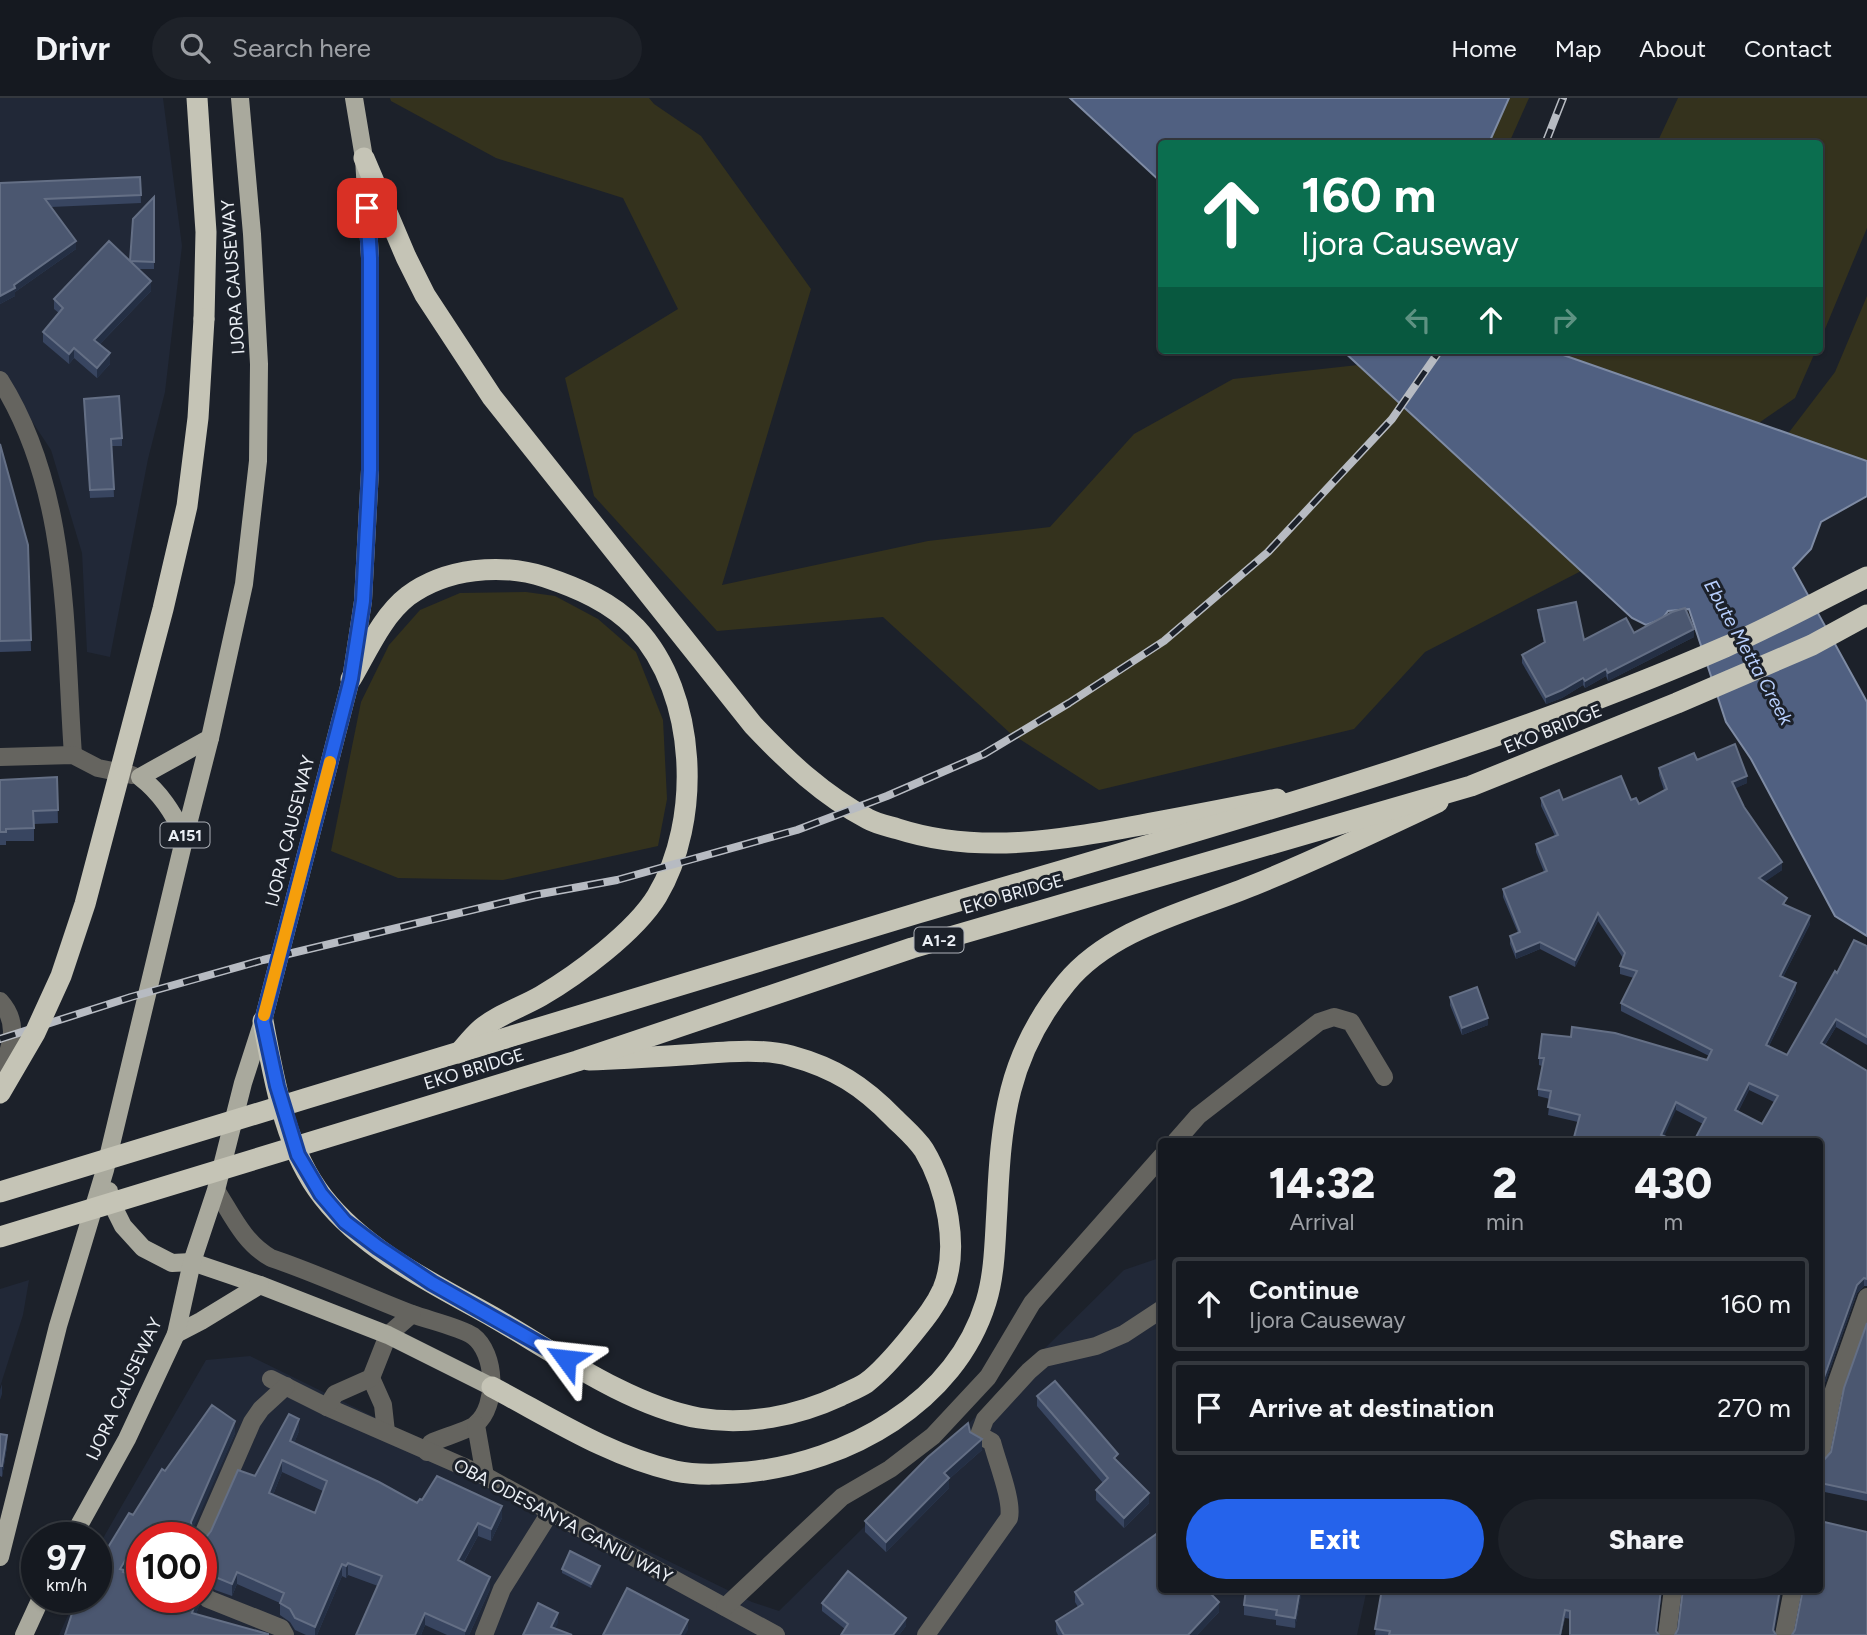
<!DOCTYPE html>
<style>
body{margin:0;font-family:Figtree,sans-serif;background:#1e2229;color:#f1f3f6;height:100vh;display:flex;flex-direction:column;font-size:26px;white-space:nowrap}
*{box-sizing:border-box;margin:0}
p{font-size:23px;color:#9da0a5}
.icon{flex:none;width:38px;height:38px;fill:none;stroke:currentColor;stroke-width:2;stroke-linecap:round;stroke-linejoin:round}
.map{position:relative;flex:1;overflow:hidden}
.side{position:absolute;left:1158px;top:1040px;width:665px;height:455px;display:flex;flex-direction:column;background:#151920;border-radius:7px;box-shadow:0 2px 5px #0004,0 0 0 2px #34383e}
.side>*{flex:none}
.banner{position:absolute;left:1158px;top:42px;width:665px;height:214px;border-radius:7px;box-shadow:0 2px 5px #0004,0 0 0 2px #34383e;background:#0b6e4f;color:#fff;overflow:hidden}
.speed{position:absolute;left:21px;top:1424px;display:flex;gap:14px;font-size:35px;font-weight:700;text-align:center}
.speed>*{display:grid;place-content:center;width:91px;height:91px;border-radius:50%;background:#151920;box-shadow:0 2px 5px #0004,0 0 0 2px #34383e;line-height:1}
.speed small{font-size:18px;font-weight:400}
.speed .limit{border:10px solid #d22;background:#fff;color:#111}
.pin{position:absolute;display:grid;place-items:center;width:60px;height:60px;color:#fff;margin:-30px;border-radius:14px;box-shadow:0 4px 10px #0006}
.me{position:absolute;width:77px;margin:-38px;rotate:300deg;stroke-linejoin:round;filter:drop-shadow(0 0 5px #0008)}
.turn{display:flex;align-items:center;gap:24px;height:147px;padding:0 28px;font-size:32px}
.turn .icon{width:91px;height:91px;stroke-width:2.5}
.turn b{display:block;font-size:49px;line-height:60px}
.lanes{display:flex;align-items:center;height:66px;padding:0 28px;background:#0003;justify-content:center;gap:35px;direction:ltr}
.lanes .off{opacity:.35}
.eta{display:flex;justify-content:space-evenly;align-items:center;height:119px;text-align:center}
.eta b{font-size:42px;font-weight:800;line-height:49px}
.cta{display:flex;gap:14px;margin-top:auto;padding:14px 28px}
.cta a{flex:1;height:80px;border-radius:42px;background:#2563eb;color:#fff;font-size:28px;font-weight:800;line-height:80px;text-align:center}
.cta a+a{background:#1e2229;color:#f1f3f6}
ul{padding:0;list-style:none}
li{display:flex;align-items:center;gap:21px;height:94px;margin:0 14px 10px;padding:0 14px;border:4px solid #34383e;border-radius:7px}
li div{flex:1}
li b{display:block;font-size:26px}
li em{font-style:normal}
header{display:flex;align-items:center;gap:42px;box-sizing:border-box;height:98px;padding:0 35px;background:#151920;border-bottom:2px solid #34383e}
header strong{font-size:33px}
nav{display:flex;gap:38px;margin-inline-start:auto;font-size:24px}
.search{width:490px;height:63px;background:#1e2229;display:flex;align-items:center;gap:18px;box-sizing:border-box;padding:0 24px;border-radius:38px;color:#9da0a5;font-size:26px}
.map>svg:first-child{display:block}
</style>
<header>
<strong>Drivr</strong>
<div class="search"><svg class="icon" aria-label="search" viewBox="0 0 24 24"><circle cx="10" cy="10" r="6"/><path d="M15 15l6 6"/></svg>Search here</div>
<nav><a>Home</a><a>Map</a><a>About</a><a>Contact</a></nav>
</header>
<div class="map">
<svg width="1867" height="1537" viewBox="0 0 1867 1537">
<rect width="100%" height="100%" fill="#1c212a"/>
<g fill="#212837" fill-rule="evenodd">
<path d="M0 0H163L182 148 165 294 148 361 110 559 87 554 82 455 51 352 0 275Z"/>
<path d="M1162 1159V1491H1367L1357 1537H59L76 1500H96V1454L102 1442 206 1262 250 1258 752 1504 779 1513 1124 1172ZM142 1440H201V1500H142Z"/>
<path d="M29 1182 23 1217 0 1289V1191Z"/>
</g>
<g fill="#34321d">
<path d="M390 0H649L654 6 701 38 811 191 722 487 928 443 1050 429 1134 336 1233 281 1376 265 1583 472 1425 554 1354 631 1099 692 1010 635 883 519 717 533 594 398 565 280 678 211 623 100 496 60 391 3Z"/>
<path d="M1478 0H1529L1509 45H1481Z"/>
<path d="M1678 0H1867V130L1820 243V46L1657 45Z"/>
<path d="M1867 198V376L1774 354 1835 274Z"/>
<path d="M1512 252H1816L1795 300 1753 329Z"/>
<path d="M526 494 555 498 598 521 636 554 663 622 667 701 658 748 503 782 398 780 331 753 361 604 389 547 420 512 460 495Z"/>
</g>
<g fill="#506081" stroke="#7e8ba4" stroke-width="2">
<path d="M1070 0H1509L1489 45 1162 46V85Z"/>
<path d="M1342 252H1549L1867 363V398L1821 424 1811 451 1793 470 1867 604V838L1835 818 1751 661 1726 624 1689 511 1668 513 1662 521 1646 527 1632 520Z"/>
</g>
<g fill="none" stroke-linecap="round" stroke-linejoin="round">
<g stroke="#65645f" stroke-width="18">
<path d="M0 282C70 393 64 530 73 657"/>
<path d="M0 659 73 657 98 670 132 677"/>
<path d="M0 903C19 924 13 949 0 971"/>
<path d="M1176 1043 1198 1018 1319 924 1334 919 1351 924 1384 979"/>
<path d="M216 1092C232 1117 244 1145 271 1160 319 1176 365 1198 412 1216 428 1222 460 1229 473 1238 496 1255 498 1308 476 1326 470 1332 441 1340 431 1345L427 1354"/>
<path d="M371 1280 383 1307 386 1334"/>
<path d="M271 1281 327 1309 485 1378 776 1537"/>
<path d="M327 1309 335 1296 371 1280 388 1237 412 1216"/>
<path d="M476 1327 485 1378"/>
<path d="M1820 1359 1833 1295 1867 1199"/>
<path d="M201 1441 252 1324 261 1311 286 1288"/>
<path d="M201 1492 208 1501 281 1530 285 1537"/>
<path d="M725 1509 842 1399 890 1371 933 1338 988 1279 1032 1205 1162 1058"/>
<path d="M484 1537 502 1491 551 1413"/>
<path d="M926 1537 1009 1420C1013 1403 997 1364 992 1344L979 1337 985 1321 1029 1273 1044 1260 1096 1248 1124 1236 1162 1211"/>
<path d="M1667 1537 1673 1491"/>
<path d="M1784 1537 1793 1491"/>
</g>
<g stroke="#a9a99d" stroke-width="18">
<path d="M185 738C172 714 161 695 140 679L210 640"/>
<path d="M109 1093 110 1102 123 1128 143 1150 172 1165 192 1164 260 1187 388 1237 492 1289"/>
<path d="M176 1236 201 1223 260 1187"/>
<path d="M72 1440 127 1341 176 1236 192 1164 216 1092 243 985 263 923 351 581 363 503 370 372V160L364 60 354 0"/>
<path d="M0 1459 58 1228 105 1072 185 738 210 640 244 486 258 363 259 266 252 136 240 0"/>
<path d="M24 1537 41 1500"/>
</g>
<g stroke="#c5c4b6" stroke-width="21">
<path d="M197 0 206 134 204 221"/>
<path d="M364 60 406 159 425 197 492 299 753 627C788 664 823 697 868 721 877 726 888 728 898 731 979 757 1060 742 1141 727 1186 719 1231 710 1277 701"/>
<path d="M351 581C367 554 382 518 408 498 446 470 501 465 545 479 578 490 611 504 636 530 698 596 702 723 657 798 635 834 577 877 541 898 522 909 497 917 481 931 473 938 466 947 459 955"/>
<path d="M263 923C274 981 285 1051 323 1099 365 1153 434 1186 493 1219 554 1254 630 1308 699 1320 747 1328 797 1318 840 1298 848 1294 858 1290 866 1285 882 1273 898 1254 911 1238 923 1223 935 1209 943 1191 960 1149 946 1089 924 1052 916 1040 904 1030 894 1020 863 988 835 970 791 958 757 949 717 955 683 957 652 959 620 961 589 962"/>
<path d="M492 1289C551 1320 609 1358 675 1373 699 1378 724 1376 748 1374 847 1364 955 1305 986 1204 995 1175 995 1141 997 1111 1001 1023 1007 957 1066 885 1111 830 1191 813 1254 787 1316 762 1377 733 1438 704"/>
</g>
<g stroke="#b7bbc2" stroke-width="8">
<g id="rail">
<path d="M1545 46 1563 0"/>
<path d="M0 941 131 899 263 862 535 797 617 782 797 732 887 698 984 656 1069 605 1164 543 1268 454 1392 321 1440 252"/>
</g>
</g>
<use href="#rail" stroke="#1c212a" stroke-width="5" stroke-dasharray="16" stroke-linecap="butt"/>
<g stroke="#c5c4b6" stroke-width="21">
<path d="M0 995 35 935 61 878 85 806 163 511 187 408 198 320 204 221"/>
<path d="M0 1094C306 1001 612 906 918 815 1189 734 1465 662 1725 549 1773 528 1820 502 1867 479"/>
<path d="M0 1139 577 963 912 850 1471 688 1677 605 1812 547 1867 517"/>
</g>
</g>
<g fill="#384560" fill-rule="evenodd">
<path d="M140 79 141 105 51 109 76 151 15 194V198L0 206V85Z"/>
<path d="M154 99V171H138L151 193 100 246 110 266 97 280 74 260 69 266 43 244V234L59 215 54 211V201L130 163Z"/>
<path d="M84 308 122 340V348H112L114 399 90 400Z"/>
<path d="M0 346 28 447 31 553 0 554Z"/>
<path d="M1538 512 1584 542 1634 535 1694 539 1608 583 1606 578 1585 590 1583 587 1562 600 1546 606 1522 565V557L1544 545 1538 519Z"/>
<path d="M1697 662 1747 685 1735 690 1744 709 1782 772 1764 784 1787 808 1810 826 1783 879 1796 893 1769 948 1787 957 1837 875 1867 848V947L1836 929 1825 947 1867 973V1188H1864L1857 1195 1822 1293 1703 1026 1676 1012 1578 1024 1548 1017 1550 1001 1538 998V991L1542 968 1539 967V960L1707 962 1709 958 1621 913V905L1634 880 1620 876V868L1623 860 1598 823 1575 869 1540 851 1516 861 1510 846V838L1518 835 1503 799V791L1544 774 1536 754V746L1555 738 1541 708V700L1563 702H1631L1639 706 1664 692 1659 677V670ZM1749 992 1774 1004 1762 1026 1738 1014Z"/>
<path d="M57 679 58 725 34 726V743H6V747H0V682Z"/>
<path d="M1450 899 1488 927 1462 937 1450 907Z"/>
<path d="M1867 1225V1403L1820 1393V1362H1824L1831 1354Z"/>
<path d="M1037 1298 1118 1365 1149 1405 1124 1430 1096 1402V1392L1103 1385 1037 1308Z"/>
<path d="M299 1333 294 1345 417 1405 422 1402 502 1420 491 1443 478 1438 464 1464 490 1491 469 1537H447L425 1527 421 1537H356L378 1488 348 1477 346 1480 342 1478 317 1537H306L295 1532 290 1524 280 1517V1505L237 1486 232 1498 215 1492 205 1481 201 1482V1440H142L124 1475 199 1500V1508L196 1516 65 1537 99 1464 165 1373 235 1335 191 1434 197 1439 207 1438 255 1378ZM282 1374 323 1393 315 1415 273 1397Z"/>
<path d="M970 1334 982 1352 949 1381V1390L886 1454 865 1434V1423Z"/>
<path d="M0 1336 7 1348 2 1379 0 1378Z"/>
<path d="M562 1471 600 1472 591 1490 562 1475Z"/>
<path d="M1302 1491 1295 1530 1276 1527V1522L1244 1517V1507Z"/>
<path d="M1382 1491H1662L1657 1534 1565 1520 1561 1537H1375Z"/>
<path d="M1075 1494 1219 1514 1197 1537H1058L1056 1533V1523L1078 1509 1075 1504Z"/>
<path d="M822 1505 906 1528 899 1537H841L845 1531 822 1513Z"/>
</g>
<g fill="#242f44">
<path d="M76 143V151L15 194V198L0 206V198Z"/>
<path d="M151 183V193L94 252V242Z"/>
<path d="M74 250V260L69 266V256Z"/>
<path d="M110 255V266L97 280V270Z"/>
<path d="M1694 531V539L1608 583V575Z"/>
<path d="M1606 571V578L1585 590V583Z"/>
<path d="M1583 580V587L1562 600 1546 606V599Z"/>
<path d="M1747 678V685L1732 692V684Z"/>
<path d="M1782 764V772L1759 788V780Z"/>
<path d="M1598 815V823L1575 869V862Z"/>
<path d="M1810 818V826L1780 885V878Z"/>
<path d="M1540 844V851L1516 861V854Z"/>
<path d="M1796 885V893L1766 954V947Z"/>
<path d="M1488 920V927L1462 937V930Z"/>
<path d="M1836 921V929L1821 953V945Z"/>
<path d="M1749 985V992L1735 1020V1012Z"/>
<path d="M1676 1004V1012L1662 1043 1661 1037Z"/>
<path d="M1864 1180V1188L1857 1195 1822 1293 1820 1302 1822 1285 1857 1187Z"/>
<path d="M2 1286V1296L0 1302V1292Z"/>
<path d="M299 1321V1333L290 1355V1343Z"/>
<path d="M235 1323V1335L191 1436V1424Z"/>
<path d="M7 1337V1348L2 1379V1368Z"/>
<path d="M982 1341V1352L949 1381V1390L886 1454V1444L944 1375Z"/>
<path d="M282 1362V1374L269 1407V1395Z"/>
<path d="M1149 1395V1405L1124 1430V1420Z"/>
<path d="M502 1408V1420L491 1443V1431Z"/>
<path d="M478 1425V1438L458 1474V1462Z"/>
<path d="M143 1433 142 1447 124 1476 120 1471Z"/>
<path d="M348 1465V1477L346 1480V1468Z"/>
<path d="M342 1466V1478L317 1537H315V1529Z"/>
<path d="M600 1468V1472L591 1490V1486Z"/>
<path d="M237 1474V1486L232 1498V1486Z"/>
<path d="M490 1479V1491L469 1537H465V1533Z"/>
<path d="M1300 1491H1302L1295 1530V1520Z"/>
<path d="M1780 1491H1782L1774 1537 1773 1532Z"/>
<path d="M197 1500H199V1508L192 1527V1515Z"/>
<path d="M1219 1504V1514L1197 1537H1188Z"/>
<path d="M1565 1512V1520L1561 1537H1560Z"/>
<path d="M425 1515V1527L421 1537H415Z"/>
<path d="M558 1515V1525L552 1537 551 1529Z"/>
<path d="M906 1520V1528L899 1537H893Z"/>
<path d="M688 1522V1532L685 1537H680Z"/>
</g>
<g fill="#4b5770" stroke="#646f85" stroke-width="2" fill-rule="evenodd">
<path d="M140 79 141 97 45 101 76 143 14 187 15 190 0 198V85Z"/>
<path d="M154 99V164L130 163 133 121Z"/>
<path d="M109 143 151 183 94 242 110 255 97 270 74 250 69 256 43 234 63 210 54 201Z"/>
<path d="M119 298 122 340 111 341 114 391 90 392 84 301Z"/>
<path d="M0 346 28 447 31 542 0 543Z"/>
<path d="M1576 504 1584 542 1626 520 1634 535 1672 514 1685 510 1694 531 1608 575 1606 571 1585 583 1583 580 1562 592 1546 599 1522 557 1545 544 1538 512Z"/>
<path d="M1735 646 1747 678 1732 684 1744 709 1782 764 1759 780 1787 800 1783 806 1810 818 1780 878 1796 885 1766 947 1787 957 1835 873 1837 875 1854 842 1867 848V939L1836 921 1821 945 1867 973V1181L1864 1180 1857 1187 1822 1285 1820 1294V1043H1694L1706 1020 1676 1004 1661 1037 1677 1043H1573L1580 1017 1548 1009 1551 993 1538 991 1544 960H1539L1542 936 1571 939 1572 929 1615 935 1707 962 1712 952 1621 905 1637 873 1620 868 1625 855 1598 815 1575 862 1540 844 1516 854 1510 838 1520 834 1503 791 1547 773 1536 746 1558 737 1541 700 1559 692 1563 702 1621 678 1631 702 1636 700 1639 706 1667 691 1659 670 1694 655 1697 662ZM1749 985 1778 998 1762 1026 1735 1012Z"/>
<path d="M57 679 58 712 33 713 34 730 6 731V734H0V682Z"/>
<path d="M1477 889 1488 920 1462 930 1450 899Z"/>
<path d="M1867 1225V1395L1820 1385V1362H1824L1831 1354 1844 1290Z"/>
<path d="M1055 1283 1118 1356 1114 1360 1149 1395 1124 1420 1096 1392 1108 1380 1037 1298Z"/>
<path d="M212 1307 235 1323 191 1424 192 1435 197 1439 207 1438 211 1433 238 1372 255 1378 289 1316 299 1321 290 1343 379 1384 417 1405 420 1401 422 1402 437 1378 502 1408 491 1431 478 1425 458 1462 490 1479 465 1533 425 1515 415 1537H356L382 1478 348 1465 346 1468 342 1466 315 1529 295 1520 290 1511 280 1505 284 1495 237 1474 232 1486 215 1479 205 1469 201 1470V1440H160L143 1433 120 1471 124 1472 123 1474 142 1481V1500H197L192 1515 268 1536V1537H65L77 1500H96V1463L99 1464 129 1415 133 1417 162 1371 165 1373ZM282 1362 327 1383 315 1415 269 1395Z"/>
<path d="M968 1325 970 1334 982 1341 944 1375 949 1380 886 1444 865 1423 928 1359Z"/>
<path d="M0 1336 7 1337 2 1368H0Z"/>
<path d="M1820 1423 1867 1434V1537H1792L1795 1532 1803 1491H1820Z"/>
<path d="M1162 1432V1491H1206L1219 1504 1188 1537H1064L1056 1523 1083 1506 1075 1494Z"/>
<path d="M570 1453 600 1468 591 1486 562 1471Z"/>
<path d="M848 1473 906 1520 893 1537H841L848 1526 822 1505Z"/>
<path d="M627 1490 688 1522 680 1537H603Z"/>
<path d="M1246 1491H1300L1295 1520 1276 1517 1277 1512 1244 1507Z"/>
<path d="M1382 1491H1661L1656 1533 1659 1537H1570V1513L1565 1512 1560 1537H1389L1390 1533 1375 1531Z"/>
<path d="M1683 1491H1780L1773 1532 1776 1537H1675L1678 1531Z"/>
<path d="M538 1505 558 1515 551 1529 572 1537H523Z"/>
</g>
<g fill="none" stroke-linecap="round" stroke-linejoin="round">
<g stroke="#184099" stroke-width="18">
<path id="route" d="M367 110 370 160V372L363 503 351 581 263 923 277 988 298 1057 321 1096 345 1124 378 1149 432 1185 566 1261"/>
</g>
<use href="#route" stroke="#2563eb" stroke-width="12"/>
<path stroke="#f59e0b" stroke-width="12" d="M264 917 330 664"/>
</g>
<g text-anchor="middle" stroke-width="6" stroke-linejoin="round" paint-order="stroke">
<g fill="#1c212a" stroke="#adb1b8" stroke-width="2">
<rect x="160.5" y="724.5" width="49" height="25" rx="5"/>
<rect x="914.5" y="829.5" width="49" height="25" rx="5"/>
</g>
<g font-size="16" font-weight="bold" fill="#ebeff5">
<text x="185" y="743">A151</text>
<text x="939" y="848">A1-2</text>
</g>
<g font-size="18" fill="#ebeff5" stroke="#1c212a">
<text transform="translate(233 179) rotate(-94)" y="6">IJORA CAUSEWAY</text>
<text transform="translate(1553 631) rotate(-22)" y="6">EKO BRIDGE</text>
<text transform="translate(290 733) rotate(-76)" y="6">IJORA CAUSEWAY</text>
<text transform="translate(1013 796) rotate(-16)" y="6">EKO BRIDGE</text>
<text transform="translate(474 971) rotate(-17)" y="6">EKO BRIDGE</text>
<text transform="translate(124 1291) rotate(-65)" y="6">IJORA CAUSEWAY</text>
<text transform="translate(563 1423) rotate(28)" y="6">OBA ODESANYA GANIU WAY</text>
</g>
<g font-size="19" font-style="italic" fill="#b8cffd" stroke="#1c212a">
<text transform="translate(1749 554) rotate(61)" y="7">Ebute Metta Creek</text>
</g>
</g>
</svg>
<div class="speed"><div>97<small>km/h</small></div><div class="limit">100</div></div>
<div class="pin" style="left:367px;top:110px;background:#d93025"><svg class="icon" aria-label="arrive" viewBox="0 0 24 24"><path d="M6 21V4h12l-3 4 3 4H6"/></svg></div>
<svg class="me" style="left:566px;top:1261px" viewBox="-20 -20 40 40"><path d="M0-17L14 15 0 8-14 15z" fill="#2563eb" stroke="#fff" stroke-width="4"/></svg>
<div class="banner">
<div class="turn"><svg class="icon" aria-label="ahead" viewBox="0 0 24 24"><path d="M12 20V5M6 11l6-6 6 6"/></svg><div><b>160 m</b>Ijora Causeway</div></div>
<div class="lanes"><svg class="icon off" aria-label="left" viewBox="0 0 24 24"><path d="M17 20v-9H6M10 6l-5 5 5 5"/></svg><svg class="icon" aria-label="ahead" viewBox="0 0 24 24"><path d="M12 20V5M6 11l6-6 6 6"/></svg><svg class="icon off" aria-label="right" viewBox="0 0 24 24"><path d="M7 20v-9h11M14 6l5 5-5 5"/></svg></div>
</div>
<section class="side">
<div class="eta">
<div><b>14:32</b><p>Arrival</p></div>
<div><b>2</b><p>min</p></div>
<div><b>430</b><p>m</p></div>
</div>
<ul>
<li><svg class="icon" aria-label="ahead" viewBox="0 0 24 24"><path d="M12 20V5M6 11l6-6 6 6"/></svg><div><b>Continue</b><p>Ijora Causeway</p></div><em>160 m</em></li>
<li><svg class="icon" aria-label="arrive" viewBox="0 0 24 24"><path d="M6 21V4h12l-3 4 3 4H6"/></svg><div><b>Arrive at destination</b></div><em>270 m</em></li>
</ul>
<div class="cta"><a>Exit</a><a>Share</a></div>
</section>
</div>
